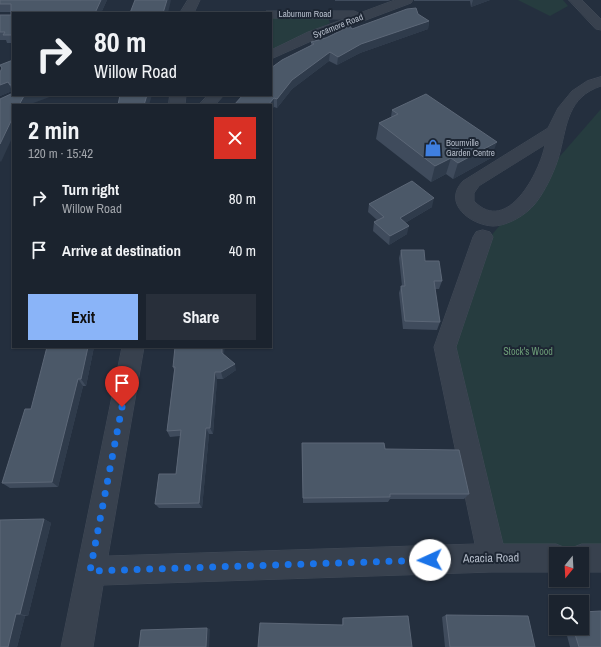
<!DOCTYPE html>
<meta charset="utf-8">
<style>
body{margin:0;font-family:"Archivo Narrow",sans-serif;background:#282f3a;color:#f1f3f6;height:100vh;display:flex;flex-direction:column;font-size:15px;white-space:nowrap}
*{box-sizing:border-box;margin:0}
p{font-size:13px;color:#a0a4aa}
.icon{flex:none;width:22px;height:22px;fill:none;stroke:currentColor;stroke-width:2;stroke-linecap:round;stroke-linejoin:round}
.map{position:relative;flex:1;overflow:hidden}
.sheet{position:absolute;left:12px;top:104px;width:260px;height:244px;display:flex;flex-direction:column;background:#1b232e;border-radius:0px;box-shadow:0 1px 3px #0004,0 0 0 1px #39404a}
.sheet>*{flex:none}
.hud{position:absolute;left:12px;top:12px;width:260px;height:84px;border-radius:0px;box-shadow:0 1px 3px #0004,0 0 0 1px #39404a;background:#1b232e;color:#f1f3f6;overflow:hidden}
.needle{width:26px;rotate:198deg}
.tools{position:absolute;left:549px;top:547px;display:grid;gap:8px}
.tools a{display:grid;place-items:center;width:40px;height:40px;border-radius:0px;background:#1b232e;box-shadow:0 1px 3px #0004,0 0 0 1px #39404a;font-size:20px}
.pin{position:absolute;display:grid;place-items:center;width:34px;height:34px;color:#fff;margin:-41px -17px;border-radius:50% 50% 50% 0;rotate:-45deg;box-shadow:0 0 4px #0007}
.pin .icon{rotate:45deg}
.me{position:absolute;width:44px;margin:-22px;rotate:268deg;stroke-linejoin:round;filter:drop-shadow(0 0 3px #0008)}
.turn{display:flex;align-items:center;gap:14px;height:84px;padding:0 16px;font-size:18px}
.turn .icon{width:52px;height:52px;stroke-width:2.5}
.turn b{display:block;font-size:28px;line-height:34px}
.round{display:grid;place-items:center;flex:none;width:42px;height:42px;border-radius:0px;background:#282f3a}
.summary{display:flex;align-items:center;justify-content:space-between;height:68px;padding:0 16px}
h1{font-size:24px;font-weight:700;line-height:30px}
.cta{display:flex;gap:8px;margin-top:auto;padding:8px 16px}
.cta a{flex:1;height:46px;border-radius:0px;background:#8ab4f8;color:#111;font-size:16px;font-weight:700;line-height:46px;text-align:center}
.cta a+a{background:#282f3a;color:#f1f3f6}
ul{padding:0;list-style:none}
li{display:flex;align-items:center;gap:12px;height:52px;padding:0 16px}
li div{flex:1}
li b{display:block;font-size:15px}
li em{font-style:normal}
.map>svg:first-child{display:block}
</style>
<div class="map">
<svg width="601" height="647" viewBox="0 0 601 647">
<rect width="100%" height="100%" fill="#242f3e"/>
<g fill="#263c3f">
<path d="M518 0H563L568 6 550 16Z"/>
<path d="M325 17 329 20 330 23 271 50V18Z"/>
<path d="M601 109V548L498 549 452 348 488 239Z"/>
</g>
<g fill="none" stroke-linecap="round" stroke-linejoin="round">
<g stroke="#414a57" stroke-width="1">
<g id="minor">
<path d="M188 0H200L194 13H180Z"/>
<path d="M395 0H413L411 3 318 38 271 59V50L308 32 344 19 271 18V13H265L266 11H354L359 13Z"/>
<path d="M569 0H582L601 19V30L596 29Z"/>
<path d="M601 77V86C568 97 567 124 560 152 556 169 542 199 529 210 520 218 505 226 493 226 470 225 442 203 463 181L548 128 558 108 572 91 587 81ZM545 145C540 172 507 236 474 201V193L479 186Z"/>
<path d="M170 95H186L185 105H169Z"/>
<path d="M208 95H224L215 105H199Z"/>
<path d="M483 230 490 232 493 237 456 347 503 544H556L566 548 569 554H556V572H492L103 585 93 647H61L122 347H144L108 556 475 544 434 347 473 237 476 232Z"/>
<path d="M582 544H601V572H582V554H569L572 548Z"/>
</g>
</g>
<use href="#minor" fill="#38414e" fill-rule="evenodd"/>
</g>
<g fill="#3f4b5c">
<path d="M0 0H107L101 13H13V43H7L6 40H0V15H11V12H0Z"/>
<path d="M335 0H391L388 1H335Z"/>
<path d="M414 0H490L471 7 470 1H414Z"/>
<path d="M418 14 429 21 428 29 360 53 337 65 329 61 292 89 277 108 274 107 234 105 311 45V42L352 29Z"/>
<path d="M13 60V91H12L0 96V72L2 69 0 66Z"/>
<path d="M392 110 491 158 453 179 446 174 431 182 376 139 379 123 391 117Z"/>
<path d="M369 204 432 207 405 223 407 234 389 245 373 231 374 222 377 220 368 212Z"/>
<path d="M401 250 425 261 442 281 439 289H435L440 322 437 330 403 329 399 293 401 286H402L399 258Z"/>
<path d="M94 347 86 386H83L58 487 10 488 2 483 31 409Z"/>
<path d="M224 355 236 370 223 379H217L213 434H209L202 508H159L155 504 176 474 180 436 170 437 167 431 174 370 173 367Z"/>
<path d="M302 443 385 449 469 494 464 499H390L388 502 303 503Z"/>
<path d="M44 519 51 523 28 616H25L17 647H0Z"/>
<path d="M582 612 601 647H570L566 632 575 631V628H582Z"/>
<path d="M446 615 535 647H445L442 617Z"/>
<path d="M343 618 412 647 342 625V619Z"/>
</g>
<g fill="#2f3b4b">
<path d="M101 0H107L101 13H95Z"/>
<path d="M167 0H171L168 13H163Z"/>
<path d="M473 0H490L471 7Z"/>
<path d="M429 21 428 29 360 53 337 65 338 57 361 44Z"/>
<path d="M330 52 329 61 292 89 277 108V99L292 80Z"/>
<path d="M8 82 12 91 0 96V85Z"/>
<path d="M26 95H55L28 105H19L24 96Z"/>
<path d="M147 95H152L149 105H144Z"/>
<path d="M274 98V107L271 111V105H268Z"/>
<path d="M13 117V136L1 162 0 161V144Z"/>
<path d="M497 142 491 158 453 179 458 163Z"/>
<path d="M451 158 446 174 431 182 435 166Z"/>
<path d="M434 198 432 207 398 227 400 218Z"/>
<path d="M409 226 407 234 389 245 390 236Z"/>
<path d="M88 347H94L86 386 81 379Z"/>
<path d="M222 347H225L223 360 222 353Z"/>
<path d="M235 364 236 370 223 379 221 372Z"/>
<path d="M215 372 217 379 213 434 210 428Z"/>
<path d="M78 379 83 386 58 487 52 482Z"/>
<path d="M206 428 209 434 202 508 199 503Z"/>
<path d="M44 519 51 523 28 616 20 614Z"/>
<path d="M16 614 25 616 17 647H8Z"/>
<path d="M207 628 210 629 209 647H206Z"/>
</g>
<g fill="#4b5868" stroke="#5c6777">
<path d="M0 0H101L95 13H13V35H3L5 32H0V15H11V4H0Z"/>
<path d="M135 0H167L163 13H130Z"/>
<path d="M416 8 418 14 429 21 361 44 338 57 330 52 292 80 277 99 274 98 268 105H234L243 95H271V68L282 60 314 44 311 42 326 38 350 26 352 29 407 9Z"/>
<path d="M13 60V85H10L8 82 0 85V72L2 68 0 65Z"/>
<path d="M13 93V95H26L24 96 19 105H13V117L0 144V99Z"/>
<path d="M426 94 497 142 458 163 451 158 435 166 379 123 398 114 392 110Z"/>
<path d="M120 95H147L144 105H118Z"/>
<path d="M412 181 434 198 400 218 409 226 390 236 374 222 384 217 369 204Z"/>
<path d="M401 250H424L425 261H439L442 281H434L440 322 405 321 401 286H405Z"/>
<path d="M47 347H88L81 379H78L52 482 2 483 25 409H31Z"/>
<path d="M175 347H222V353L235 364 221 372H215L210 428H206L199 503 155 504 159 474H176L181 430 167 431 175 367H173Z"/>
<path d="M302 443H384L385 449 459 450 469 494H390V497L303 498Z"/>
<path d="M44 519 20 614H16L8 647H0V520Z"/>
<path d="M601 611V647H579L574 631H584L582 623V612Z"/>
<path d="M446 615 528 616 535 647H450Z"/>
<path d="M408 616 412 647H258L260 623 343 625V618Z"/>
<path d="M207 628 206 647H139L141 630Z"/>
</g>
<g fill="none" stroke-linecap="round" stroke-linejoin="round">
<path stroke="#1a73e8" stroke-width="7" stroke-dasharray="0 12.6" d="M122 407 90 571 430 560"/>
</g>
<defs>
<g id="shop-bare" transform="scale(1.38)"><path d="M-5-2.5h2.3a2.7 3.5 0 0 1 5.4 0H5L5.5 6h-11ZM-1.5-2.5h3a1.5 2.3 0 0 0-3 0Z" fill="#3f7fe0" stroke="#1d2633" stroke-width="2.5" paint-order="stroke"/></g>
</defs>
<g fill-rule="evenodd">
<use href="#shop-bare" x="433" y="148"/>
</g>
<g text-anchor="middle" stroke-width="4" stroke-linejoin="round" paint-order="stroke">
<g font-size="9" fill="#b4bcc9" stroke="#1d2633">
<text x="305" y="17">Laburnum Road</text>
<text transform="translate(338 26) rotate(-21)" y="3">Sycamore Road</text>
</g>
<g font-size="9" fill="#b4bcc9" stroke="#1d2633" text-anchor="start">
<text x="446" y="146">Bournville<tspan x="446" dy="10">Garden Centre</tspan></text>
</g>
<g font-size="10" fill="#6b9a76" stroke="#1d2633">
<text x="528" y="355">Stock's Wood</text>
</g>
<g font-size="12" fill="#b4bcc9" stroke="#1d2633">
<text transform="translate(491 558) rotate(-1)" y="4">Acacia Road</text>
</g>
</g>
</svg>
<div class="tools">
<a><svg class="needle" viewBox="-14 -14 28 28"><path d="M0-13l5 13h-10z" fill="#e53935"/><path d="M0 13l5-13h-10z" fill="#a0a4aa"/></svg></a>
<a><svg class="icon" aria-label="search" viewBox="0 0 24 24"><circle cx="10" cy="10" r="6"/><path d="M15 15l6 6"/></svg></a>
</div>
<div class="pin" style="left:122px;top:407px;background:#d93025"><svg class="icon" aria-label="arrive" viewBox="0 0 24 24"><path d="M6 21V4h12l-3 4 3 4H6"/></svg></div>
<svg class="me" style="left:430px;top:560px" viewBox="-20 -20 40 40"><circle r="19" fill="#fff"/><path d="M0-13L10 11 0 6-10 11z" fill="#1a73e8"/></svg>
<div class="hud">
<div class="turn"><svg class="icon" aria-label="right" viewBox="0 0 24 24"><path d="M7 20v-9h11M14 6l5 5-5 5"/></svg><div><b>80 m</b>Willow Road</div></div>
</div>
<section class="sheet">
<div class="summary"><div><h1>2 min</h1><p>120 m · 15:42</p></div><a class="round" style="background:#d93025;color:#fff"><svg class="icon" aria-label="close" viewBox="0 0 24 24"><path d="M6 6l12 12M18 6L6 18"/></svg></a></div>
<ul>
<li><svg class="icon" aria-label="right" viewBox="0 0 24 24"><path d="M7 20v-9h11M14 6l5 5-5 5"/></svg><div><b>Turn right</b><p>Willow Road</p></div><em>80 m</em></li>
<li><svg class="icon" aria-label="arrive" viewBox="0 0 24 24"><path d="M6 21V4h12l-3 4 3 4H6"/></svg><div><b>Arrive at destination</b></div><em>40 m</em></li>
</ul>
<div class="cta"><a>Exit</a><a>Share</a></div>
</section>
</div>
